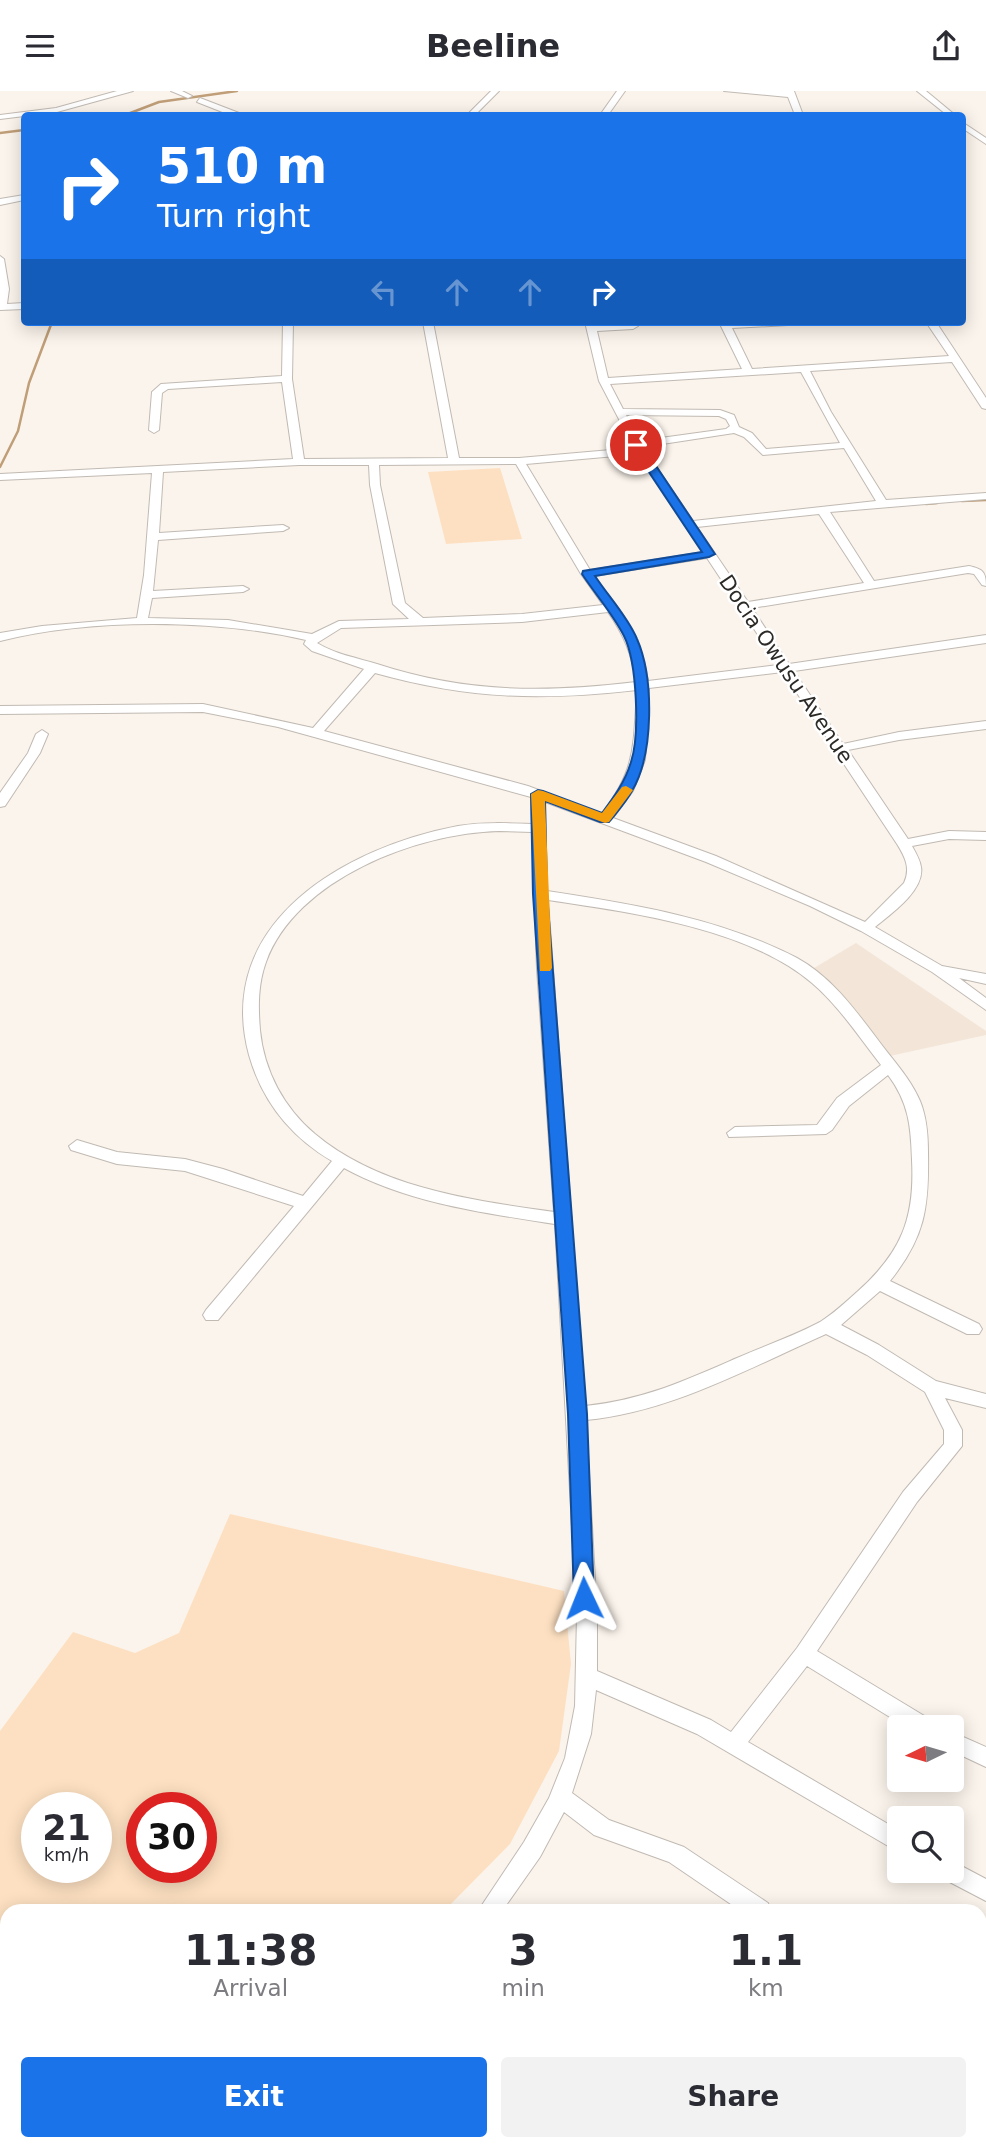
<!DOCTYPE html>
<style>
body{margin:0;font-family:"DejaVu Sans",sans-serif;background:#f2f2f3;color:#2b2b33;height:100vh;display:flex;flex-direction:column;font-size:26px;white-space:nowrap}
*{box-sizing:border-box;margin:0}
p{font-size:23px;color:#7c7c81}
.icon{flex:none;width:38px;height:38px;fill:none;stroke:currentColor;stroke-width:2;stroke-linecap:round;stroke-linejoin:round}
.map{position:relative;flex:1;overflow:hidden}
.details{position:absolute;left:0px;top:1813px;width:987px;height:247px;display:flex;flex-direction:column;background:#fff;border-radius:21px 21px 0 0;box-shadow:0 4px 18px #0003}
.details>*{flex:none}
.top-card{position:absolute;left:21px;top:21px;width:945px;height:214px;border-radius:7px;box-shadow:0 4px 18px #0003;background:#1a73e8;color:#fff;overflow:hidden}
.needle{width:46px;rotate:265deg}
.tools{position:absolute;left:887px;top:1624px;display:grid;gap:14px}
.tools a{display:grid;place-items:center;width:77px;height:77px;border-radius:7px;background:#fff;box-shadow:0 4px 18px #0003;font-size:35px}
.speed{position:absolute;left:21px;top:1701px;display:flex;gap:14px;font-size:35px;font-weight:700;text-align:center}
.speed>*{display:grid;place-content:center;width:91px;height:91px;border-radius:50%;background:#fff;box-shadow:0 4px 18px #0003;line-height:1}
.speed small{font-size:18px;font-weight:400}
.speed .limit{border:10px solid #d22;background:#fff;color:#111}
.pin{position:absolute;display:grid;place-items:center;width:60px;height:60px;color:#fff;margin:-30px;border:4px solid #fff;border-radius:50%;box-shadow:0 2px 7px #0007}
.me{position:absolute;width:77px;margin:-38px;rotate:358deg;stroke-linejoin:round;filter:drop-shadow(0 0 5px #0008)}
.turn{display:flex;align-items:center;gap:24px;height:147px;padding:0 21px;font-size:32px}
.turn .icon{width:91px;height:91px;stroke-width:2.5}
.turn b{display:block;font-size:49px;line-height:60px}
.lanes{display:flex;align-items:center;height:66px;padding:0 21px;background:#0003;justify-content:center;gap:35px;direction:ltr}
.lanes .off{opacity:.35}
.eta{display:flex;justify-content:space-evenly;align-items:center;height:119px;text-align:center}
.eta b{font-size:42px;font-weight:600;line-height:49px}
.primary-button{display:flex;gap:14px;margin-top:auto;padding:14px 21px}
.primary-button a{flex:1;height:80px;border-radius:7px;background:#1a73e8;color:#fff;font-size:28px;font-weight:600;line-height:80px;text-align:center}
.primary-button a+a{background:#f2f2f3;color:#2b2b33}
header{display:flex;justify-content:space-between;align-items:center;height:91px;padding:0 21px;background:#fff;font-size:32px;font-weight:600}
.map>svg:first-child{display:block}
</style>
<header><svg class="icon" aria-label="menu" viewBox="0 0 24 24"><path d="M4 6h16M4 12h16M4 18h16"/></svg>Beeline<svg class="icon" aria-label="share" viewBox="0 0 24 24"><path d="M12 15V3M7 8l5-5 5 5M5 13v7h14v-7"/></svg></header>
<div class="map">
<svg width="986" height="2059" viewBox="0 0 986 2059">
<rect width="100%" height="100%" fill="#fbf4ec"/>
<path fill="#f3e6d8" d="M856 852 986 940V944L890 965 814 877Z"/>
<g fill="#fde0c1" fill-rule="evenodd">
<path d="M500 377 522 448 446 453 428 381Z"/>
<path d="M230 1423 564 1500 571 1573 559 1660 510 1753 444 1820H7V1988L0 1990V1640L73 1541 135 1562 179 1542ZM37 1717H96V1776H37ZM142 1717H201V1776H142Z"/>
</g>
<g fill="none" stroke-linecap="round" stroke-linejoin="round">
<g stroke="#bf9e78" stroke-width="2.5">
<path d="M125 24 159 11 237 0"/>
<path d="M0 42 24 39"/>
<path d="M0 376 18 340 29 292 52 231"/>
<path d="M962 410 986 409"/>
<path d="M926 413 937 412"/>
</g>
<g stroke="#c1bab3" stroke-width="2">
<g id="minor">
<path d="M117 0H133L57 21 0 28V24L56 17Z"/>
<path d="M171 0H182L192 5 188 7Z"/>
<path d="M491 0H499L475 24H467Z"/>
<path d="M617 0H625L608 24H600Z"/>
<path d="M724 0H794L803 24H795L788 6Z"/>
<path d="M917 0H926L955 24H947Z"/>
<path d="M200 7 239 22 240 24H230L197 11Z"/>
<path d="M962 31 986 47V53L962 37Z"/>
<path d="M24 104V109L0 114V108Z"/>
<path d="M0 165 4 168 9 198 7 213 24 212V218L0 219Z"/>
<path d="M283 231H293L292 288 304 368 448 367 423 231H433L459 367H519L634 357 599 290 585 231H595V234L633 232 638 235 633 238 597 240 608 287 742 278 719 231H793L788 234 732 237 752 278 949 265 926 231H936L986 307V318L982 317 952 271 810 280 831 321 886 409 986 402V408L830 421 874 490 969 475C983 478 986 481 986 495L982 494 974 483 968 482 752 517 789 573 986 544V552L794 580 843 653 899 641 986 630V638L899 649 848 659 908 748 949 740 986 741V749L949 748 912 755C916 762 920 769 921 776 925 799 891 823 875 836L942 875 986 883V893L959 887 986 907V919L932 881 861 840 810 815 706 771 545 711 547 800C633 813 720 827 797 867 830 885 853 916 875 945 890 966 910 986 920 1010 927 1027 928 1045 928 1062 929 1117 925 1146 890 1190L979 1233 982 1238 979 1243H967L880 1200 841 1234 879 1254 936 1290 986 1303V1317L945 1307 962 1339V1355L917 1411 817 1560 931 1629 934 1636H906L807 1575 748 1651 900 1740V1762L697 1643 596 1599 591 1643 572 1702 609 1729 684 1756 768 1812 771 1820H741L669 1771 594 1744 564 1721 540 1766 502 1820H478L524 1751 549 1707 565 1667 575 1615 577 1524 555 1133C484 1122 408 1112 344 1077L218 1229H206L203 1224 206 1219 294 1115 185 1080 117 1073 71 1059 69 1055 77 1049 117 1061 185 1068 223 1078 303 1105 332 1070C291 1046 262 1010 249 964 213 831 347 756 458 735 482 731 507 732 532 733L531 706 278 636 203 621 0 623V615L203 613 313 637 364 578 312 560 304 553 306 549C215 528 91 527 0 550V542L42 535 137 527 144 484 152 382 0 389V383L293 368 282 291 168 298 162 302 159 339 154 342 149 339 152 301 161 293 282 285ZM801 281 840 352 766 358 752 342 739 336 734 324 720 319 623 318 610 293ZM626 324 719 325 726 328 730 335 726 338 639 350ZM734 342 744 346 763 364 844 357 876 410 693 430 643 356ZM638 363 703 461 590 479 526 373ZM516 373 581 483 603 514 522 523 423 527 405 512 380 394 379 374ZM299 374H369L370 394 393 513 409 528 339 530 312 543 228 529 148 527 152 507 243 501 249 498 243 495 153 500 158 449 283 440 289 437 283 434 159 442 163 381ZM819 423 864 492 748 511 697 436ZM707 467 778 574 648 590C641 544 621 522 594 485ZM608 521C624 544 632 563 636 591 545 602 465 602 377 573 357 567 335 563 317 552L341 537 522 531ZM783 581 897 753C905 766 911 777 904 792L865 831 716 765 613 727 633 700 645 669 649 597ZM375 582C468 608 540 610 637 599 633 655 637 676 602 723L528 695 324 640ZM499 740 532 741 537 878 554 1121C472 1109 381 1098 315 1043 284 1017 264 980 260 939 258 915 258 893 266 871 296 788 417 742 499 740ZM548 809C629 821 748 837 812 892 839 915 859 946 881 974L837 1007 817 1034 735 1036 727 1042 729 1046 826 1043 832 1039 849 1015 888 984C909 1012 911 1036 912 1069 915 1128 901 1162 857 1201 846 1211 833 1223 820 1231 794 1245 764 1255 737 1267 684 1290 643 1309 585 1315ZM826 1243 867 1264 925 1301 944 1339V1353L903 1401 797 1557 731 1641 711 1629 597 1580V1524L586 1329C671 1321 749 1277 826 1243Z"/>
<path d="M42 639 48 643 40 662 5 715 0 716V702L28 662 36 643Z"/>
<path d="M952 1641 986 1656V1676L952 1660Z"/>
<path d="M952 1770 986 1788V1810L942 1787 939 1780H952Z"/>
<path d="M980 1955 986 1958V1984L980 1981Z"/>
<path d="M7 2047V2053H34L31 2059H0V2050Z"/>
<path d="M446 2053H474L477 2059H449Z"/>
</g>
</g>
<use href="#minor" fill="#fff" fill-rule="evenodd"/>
</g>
<path fill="#1a73e8" stroke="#114b97" stroke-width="2" d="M632 351H640L715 463 709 466 595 485C608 505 628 526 637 548 654 587 654 663 632 700 626 711 617 721 609 731H600L545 710 547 803 587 1323 594 1507 591 1513 584 1515 577 1513 574 1507 568 1323 533 803 531 703 538 699 543 700 602 722C614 706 625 691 631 671 640 643 637 571 624 545 613 523 595 503 582 483L583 480 702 461 631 354Z"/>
<path fill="#f59e0b" d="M626 695 633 699 609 731 605 732 545 710 552 877 550 880H540L531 703 538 699 543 700 602 722 622 696Z"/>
<g text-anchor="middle" stroke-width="5" stroke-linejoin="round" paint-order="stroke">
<g font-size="21" fill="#2c2a27" stroke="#fff">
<text transform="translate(786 578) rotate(56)" y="7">Docia Owusu Avenue</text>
</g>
</g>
</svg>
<div class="tools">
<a><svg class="needle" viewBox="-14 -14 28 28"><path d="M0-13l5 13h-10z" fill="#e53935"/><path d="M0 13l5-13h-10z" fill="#7c7c81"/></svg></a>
<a><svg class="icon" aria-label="search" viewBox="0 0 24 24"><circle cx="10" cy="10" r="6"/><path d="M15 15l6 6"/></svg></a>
</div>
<div class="speed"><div>21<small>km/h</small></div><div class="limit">30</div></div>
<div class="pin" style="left:636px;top:354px;background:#d93025"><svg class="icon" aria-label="arrive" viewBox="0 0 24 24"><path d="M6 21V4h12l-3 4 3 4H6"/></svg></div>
<svg class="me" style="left:584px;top:1507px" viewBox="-20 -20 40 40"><path d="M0-17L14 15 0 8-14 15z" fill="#1a73e8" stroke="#fff" stroke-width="4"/></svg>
<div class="top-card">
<div class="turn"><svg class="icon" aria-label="right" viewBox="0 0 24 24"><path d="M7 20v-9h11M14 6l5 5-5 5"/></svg><div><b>510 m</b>Turn right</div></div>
<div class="lanes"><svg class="icon off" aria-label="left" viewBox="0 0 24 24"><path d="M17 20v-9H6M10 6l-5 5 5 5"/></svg><svg class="icon off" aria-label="ahead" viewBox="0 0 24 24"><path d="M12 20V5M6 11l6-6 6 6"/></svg><svg class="icon off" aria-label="ahead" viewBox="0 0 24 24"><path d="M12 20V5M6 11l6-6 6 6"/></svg><svg class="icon" aria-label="right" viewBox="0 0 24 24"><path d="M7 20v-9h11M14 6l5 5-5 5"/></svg></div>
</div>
<section class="details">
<div class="eta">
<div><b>11:38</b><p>Arrival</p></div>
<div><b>3</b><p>min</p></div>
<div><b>1.1</b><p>km</p></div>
</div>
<div class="primary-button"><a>Exit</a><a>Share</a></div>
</section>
</div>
